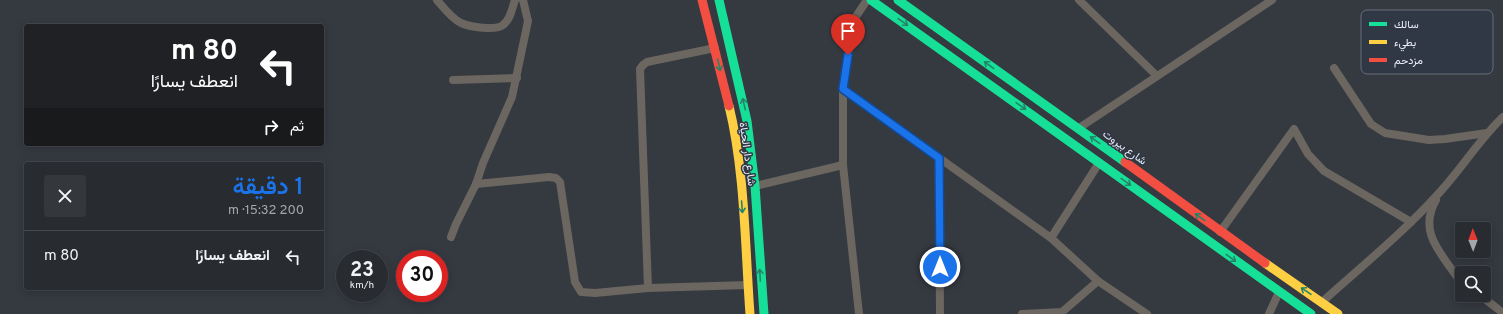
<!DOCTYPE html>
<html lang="ar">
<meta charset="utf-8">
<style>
body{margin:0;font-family:Overpass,Vazirmatn,sans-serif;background:#34373c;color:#f1f3f6;direction:rtl;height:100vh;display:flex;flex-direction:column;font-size:15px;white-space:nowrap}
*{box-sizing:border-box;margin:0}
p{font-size:13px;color:#a5a7ab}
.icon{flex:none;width:22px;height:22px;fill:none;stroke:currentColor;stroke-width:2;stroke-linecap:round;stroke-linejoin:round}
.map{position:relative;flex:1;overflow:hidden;direction:ltr}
.sheet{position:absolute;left:24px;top:162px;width:300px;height:128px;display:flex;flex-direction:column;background:#282b30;border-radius:4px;box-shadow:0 2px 10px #0003,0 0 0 1px #44474c;direction:rtl}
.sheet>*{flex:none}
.banner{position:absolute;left:24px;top:24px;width:300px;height:122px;border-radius:4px;box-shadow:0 2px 10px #0003,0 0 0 1px #44474c;direction:rtl;background:#202124;color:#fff;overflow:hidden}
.needle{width:26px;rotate:359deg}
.controls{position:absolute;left:1455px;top:222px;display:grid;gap:8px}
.controls a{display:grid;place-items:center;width:36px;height:36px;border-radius:4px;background:#282b30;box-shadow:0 2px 10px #0003,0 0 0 1px #44474c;font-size:20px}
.speed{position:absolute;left:336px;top:250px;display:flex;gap:8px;font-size:20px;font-weight:700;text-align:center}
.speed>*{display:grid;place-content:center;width:52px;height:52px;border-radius:50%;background:#282b30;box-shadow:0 2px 10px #0003,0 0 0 1px #44474c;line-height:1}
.speed small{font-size:10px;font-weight:400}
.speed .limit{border:6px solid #d22;background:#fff;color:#111}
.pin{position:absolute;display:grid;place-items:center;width:34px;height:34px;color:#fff;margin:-41px -17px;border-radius:50% 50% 50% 0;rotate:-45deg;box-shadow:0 0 4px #0007}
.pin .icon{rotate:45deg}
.me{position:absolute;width:44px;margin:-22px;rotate:0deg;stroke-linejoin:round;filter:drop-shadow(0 0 3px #0008)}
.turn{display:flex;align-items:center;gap:14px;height:84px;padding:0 20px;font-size:18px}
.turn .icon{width:52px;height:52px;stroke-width:2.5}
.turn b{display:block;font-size:28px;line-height:34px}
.then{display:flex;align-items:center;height:38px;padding:0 20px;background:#0003;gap:8px;font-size:15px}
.round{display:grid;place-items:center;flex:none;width:42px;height:42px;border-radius:4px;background:#34373c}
.overview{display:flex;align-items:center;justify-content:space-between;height:68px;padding:0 20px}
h1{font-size:24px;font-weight:600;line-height:30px;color:#1a73e8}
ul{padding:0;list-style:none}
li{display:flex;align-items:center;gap:12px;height:52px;padding:0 20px;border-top:1px solid #44474c}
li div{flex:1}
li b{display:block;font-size:15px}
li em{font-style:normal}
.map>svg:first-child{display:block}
</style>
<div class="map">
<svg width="1503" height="314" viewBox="0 0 1503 314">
<rect width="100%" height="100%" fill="#353940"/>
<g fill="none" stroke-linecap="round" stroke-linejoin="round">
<g stroke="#6b665f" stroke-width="8">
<path d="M437 0C444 8 451 18 461 23 470 27 496 31 503 25 511 19 512 8 515 0"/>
<path d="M1079 0 1157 76"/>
<path d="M1334 68 1371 124 1385 133 1429 140 1445 139 1487 133"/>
<path d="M453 80 517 78"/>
<path d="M843 89 1051 238 1098 281 1147 314"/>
<path d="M1079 128 1272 0"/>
<path d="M939 158 940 314"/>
<path d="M476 184 549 177 556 178 560 182 575 282 581 292 595 293 648 288 748 285"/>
<path d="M755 186 843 165"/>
<path d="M1436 200C1418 231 1440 252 1457 277L1462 281"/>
<path d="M1220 232 1294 129 1308 154 1324 171 1411 222"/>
<path d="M451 237 456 224 476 184 483 163 512 97 528 21 523 0"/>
<path d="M1051 238 1099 163"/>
<path d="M648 288 640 69 643 65 647 62 715 48"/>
<path d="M1480 295 1503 313"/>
<path d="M1322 302C1362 266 1404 232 1440 192 1462 168 1479 140 1503 117"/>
<path d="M859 314 843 165V89L853 21 867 0"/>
<path d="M1022 314 1062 312 1098 281"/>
<path d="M1269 314 1279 292"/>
</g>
<g stroke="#16e098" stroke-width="9">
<path d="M719 0 747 121 755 186 764 314"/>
<path d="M871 0 1311 314"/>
<path d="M898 0 1125 162"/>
</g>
<g stroke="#ffcf43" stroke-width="9">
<path d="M729 106C745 171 745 247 750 314"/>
<path d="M1265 263 1338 314"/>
</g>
<g stroke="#f24e42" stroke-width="9">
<path d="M702 0 729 106"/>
<path d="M1125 162 1265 263"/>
</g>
</g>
<defs><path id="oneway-shaft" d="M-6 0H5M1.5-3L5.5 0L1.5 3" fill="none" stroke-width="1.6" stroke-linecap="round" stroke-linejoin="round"/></defs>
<g stroke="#24846a">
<use href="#oneway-shaft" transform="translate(903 22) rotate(35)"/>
<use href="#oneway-shaft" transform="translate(719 65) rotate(77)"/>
<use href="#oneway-shaft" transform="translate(989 65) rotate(-144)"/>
<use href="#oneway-shaft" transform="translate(744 104) rotate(-103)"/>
<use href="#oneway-shaft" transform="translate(1021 106) rotate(35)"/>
<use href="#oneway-shaft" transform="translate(1095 140) rotate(-144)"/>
<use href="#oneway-shaft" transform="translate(1126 182) rotate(36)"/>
<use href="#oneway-shaft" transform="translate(742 207) rotate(86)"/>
<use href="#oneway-shaft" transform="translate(1200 217) rotate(-144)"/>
<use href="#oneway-shaft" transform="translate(1231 258) rotate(36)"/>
<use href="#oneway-shaft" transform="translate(760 275) rotate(-93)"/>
<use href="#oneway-shaft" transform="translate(1306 291) rotate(-146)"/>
</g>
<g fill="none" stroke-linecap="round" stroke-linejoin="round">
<g stroke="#114b97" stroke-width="10">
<path id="route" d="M848 55 843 89 939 158 940 267"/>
</g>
<use href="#route" stroke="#1a73e8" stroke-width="7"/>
</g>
<g text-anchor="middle" stroke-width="3" stroke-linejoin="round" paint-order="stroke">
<g font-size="11" fill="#eaeff8" stroke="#303845">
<text transform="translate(1125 147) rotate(36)" y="4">شارع بيروت</text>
<text transform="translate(748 154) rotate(82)" y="4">شارع دار الحياة</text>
</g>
</g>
<rect x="1361" y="10" width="132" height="64" rx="6" fill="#303845" stroke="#686f7b" stroke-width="1"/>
<rect x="1369" y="22" width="18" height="4" fill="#16e098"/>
<rect x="1369" y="40" width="18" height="4" fill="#ffcf43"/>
<rect x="1369" y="58" width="18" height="4" fill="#f24e42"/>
<g font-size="11" fill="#eaeff8">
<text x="1394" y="28">سالك</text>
<text x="1394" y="46">بطيء</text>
<text x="1394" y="64">مزدحم</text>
</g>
</svg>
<div class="controls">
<a><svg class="needle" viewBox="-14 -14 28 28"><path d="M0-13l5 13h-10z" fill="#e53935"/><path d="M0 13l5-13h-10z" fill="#a5a7ab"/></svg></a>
<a><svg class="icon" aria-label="search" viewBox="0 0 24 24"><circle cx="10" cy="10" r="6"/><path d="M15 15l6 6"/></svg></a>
</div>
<div class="speed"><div>23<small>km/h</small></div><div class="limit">30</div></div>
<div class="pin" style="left:848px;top:55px;background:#d93025"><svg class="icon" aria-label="arrive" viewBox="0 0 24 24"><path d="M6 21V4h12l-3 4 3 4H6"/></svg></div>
<svg class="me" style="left:940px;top:267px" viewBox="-20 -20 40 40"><circle r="17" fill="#1a73e8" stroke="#fff" stroke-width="3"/><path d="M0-11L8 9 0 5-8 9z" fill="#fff"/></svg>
<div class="banner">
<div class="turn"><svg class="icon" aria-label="left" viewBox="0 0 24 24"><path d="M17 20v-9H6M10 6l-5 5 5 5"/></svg><div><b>80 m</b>انعطف يسارًا</div></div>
<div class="then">ثم<svg class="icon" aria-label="right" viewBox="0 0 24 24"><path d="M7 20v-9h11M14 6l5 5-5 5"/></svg></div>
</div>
<section class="sheet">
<div class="overview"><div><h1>1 دقيقة</h1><p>200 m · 15:32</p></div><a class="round"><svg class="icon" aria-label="close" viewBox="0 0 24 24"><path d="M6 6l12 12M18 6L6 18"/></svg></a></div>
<ul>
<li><svg class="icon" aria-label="left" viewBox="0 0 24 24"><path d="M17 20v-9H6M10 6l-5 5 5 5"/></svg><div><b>انعطف يسارًا</b></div><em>80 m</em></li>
</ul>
</section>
</div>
